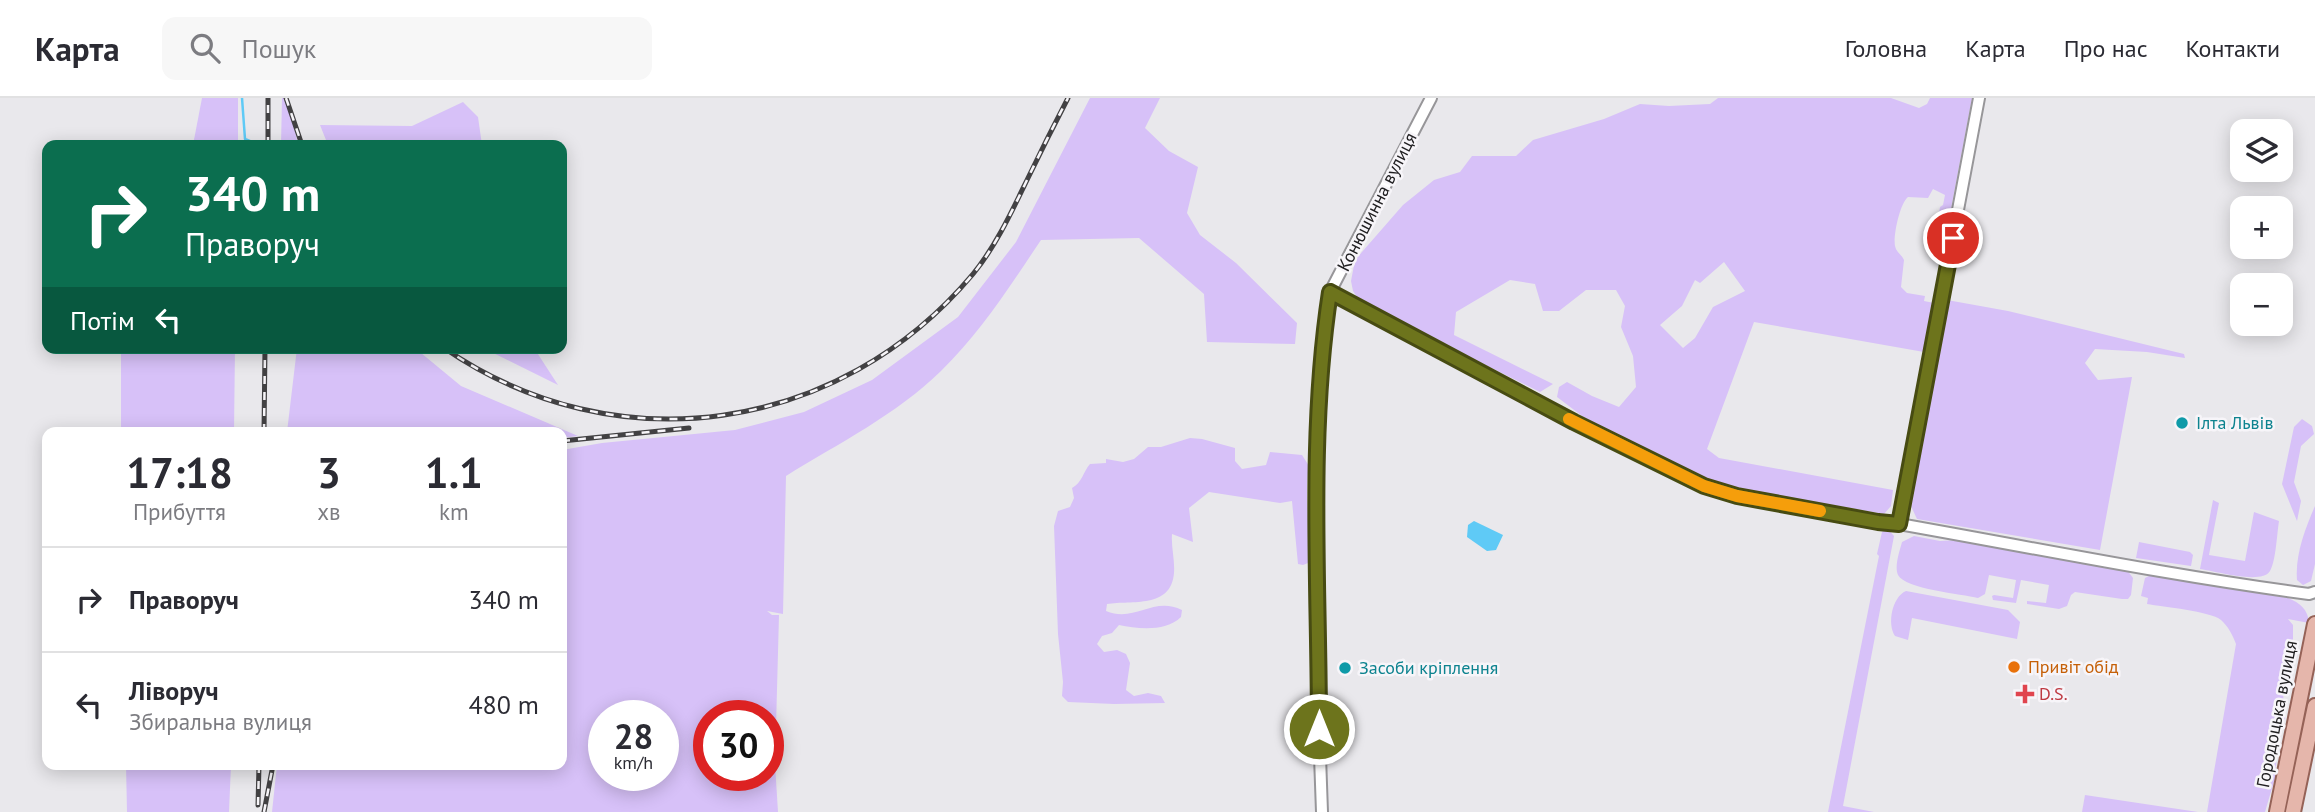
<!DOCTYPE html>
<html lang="uk">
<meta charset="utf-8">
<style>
body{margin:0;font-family:"PT Sans",sans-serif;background:#f7f7f7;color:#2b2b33;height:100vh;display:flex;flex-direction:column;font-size:26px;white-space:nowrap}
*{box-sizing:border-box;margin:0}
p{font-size:23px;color:#7c7c81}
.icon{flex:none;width:38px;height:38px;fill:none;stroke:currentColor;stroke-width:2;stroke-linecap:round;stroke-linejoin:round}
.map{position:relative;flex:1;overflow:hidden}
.details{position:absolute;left:42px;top:329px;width:525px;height:343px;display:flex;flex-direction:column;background:#fff;border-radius:14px;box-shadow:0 4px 18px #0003}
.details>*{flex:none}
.guide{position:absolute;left:42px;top:42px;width:525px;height:214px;border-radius:14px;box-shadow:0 4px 18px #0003;background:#0b6e4f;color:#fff;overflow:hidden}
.tools{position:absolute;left:2230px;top:21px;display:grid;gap:14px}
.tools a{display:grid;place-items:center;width:63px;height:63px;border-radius:14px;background:#fff;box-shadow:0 4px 18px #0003;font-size:35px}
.speed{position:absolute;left:588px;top:602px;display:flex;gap:14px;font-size:35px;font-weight:700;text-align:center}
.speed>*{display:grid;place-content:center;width:91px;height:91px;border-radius:50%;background:#fff;box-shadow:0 4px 18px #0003;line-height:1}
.speed small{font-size:18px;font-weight:400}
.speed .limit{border:10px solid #d22;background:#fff;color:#111}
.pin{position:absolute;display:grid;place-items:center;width:60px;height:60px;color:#fff;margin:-30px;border:4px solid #fff;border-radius:50%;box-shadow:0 2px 7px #0007}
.me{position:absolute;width:77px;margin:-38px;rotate:0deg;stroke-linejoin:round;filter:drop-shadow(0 0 5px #0008)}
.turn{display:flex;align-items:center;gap:24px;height:147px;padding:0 28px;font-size:32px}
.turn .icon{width:91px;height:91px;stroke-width:2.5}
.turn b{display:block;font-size:49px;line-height:60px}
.then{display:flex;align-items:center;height:66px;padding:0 28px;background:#0003;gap:14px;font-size:26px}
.eta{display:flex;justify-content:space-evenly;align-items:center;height:119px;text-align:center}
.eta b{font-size:42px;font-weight:700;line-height:49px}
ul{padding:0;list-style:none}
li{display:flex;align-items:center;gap:21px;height:105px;padding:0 28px;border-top:2px solid #e1e1e2}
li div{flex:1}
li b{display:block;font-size:26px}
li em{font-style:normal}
header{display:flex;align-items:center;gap:42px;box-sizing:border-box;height:98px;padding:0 35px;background:#fff;border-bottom:2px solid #e1e1e2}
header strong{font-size:33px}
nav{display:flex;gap:38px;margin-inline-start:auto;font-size:24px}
.search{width:490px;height:63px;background:#f7f7f7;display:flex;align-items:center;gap:18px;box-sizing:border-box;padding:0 24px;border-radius:14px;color:#7c7c81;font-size:26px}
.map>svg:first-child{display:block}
</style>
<header>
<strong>Карта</strong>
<div class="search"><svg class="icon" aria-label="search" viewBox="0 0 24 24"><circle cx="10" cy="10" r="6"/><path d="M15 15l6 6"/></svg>Пошук</div>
<nav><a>Головна</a><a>Карта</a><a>Про нас</a><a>Контакти</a></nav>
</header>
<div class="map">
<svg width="2315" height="714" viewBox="0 0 2315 714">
<rect width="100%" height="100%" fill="#e9e8ec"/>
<g fill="#d7c1f8" fill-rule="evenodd">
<path d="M202 0H238V47H193Z"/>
<path d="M282 0H288L298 47H281Z"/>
<path d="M1090 0H1160L1145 30 1169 53 1198 69 1187 115 1200 137 1236 165 1297 225 1295 246 1207 244 1204 196 1139 140 1041 142C1010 188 981 234 941 273 896 317 839 345 786 378L783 516 767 513 772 517H779L775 666 778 714H272L277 667H562V352L602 345 735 332 804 314 872 282 958 219 1016 144ZM604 618H663V677H604ZM709 618H768V677H709Z"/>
<path d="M1718 0H1891L1919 10 1927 6 1930 0H1972L1942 158H1934L1932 155 1940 109 1943 107 1945 97 1933 91 1928 100 1908 99C1900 105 1893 138 1895 148 1896 154 1902 157 1904 162L1901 189 1907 195 1925 198 1924 203 1934 205 1924 254 1754 224 1707 351 1719 360 1893 392 1891 408 1884 416 1727 389 1704 381 1633 344 1594 327 1557 299 1559 289 1567 284 1592 298 1619 309 1636 289 1633 258 1621 229 1625 208 1616 192H1586L1559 213H1543L1535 186 1510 182 1456 214 1454 237 1553 286 1540 294 1392 221 1359 202 1353 193 1351 183 1355 162 1403 107 1434 82 1460 74 1472 58H1516L1533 42 1604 21 1640 6 1669 8 1710 6ZM1724 164 1745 193 1713 209 1695 240 1683 250 1660 227 1682 208 1695 182 1700 185Z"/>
<path d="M463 4 478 19 482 47H328L320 27 412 28Z"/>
<path d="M1947 202 2008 213 2184 256 2185 260 2147 254 2095 251 2085 265 2098 282 2132 279 2100 452 1917 421 1910 406Z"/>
<path d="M121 250H235L234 334H121Z"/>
<path d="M297 250H415L461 288 578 338 562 340V334H287Z"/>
<path d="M483 250H534L558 287Z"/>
<path d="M2302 321 2312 328 2314 336 2301 348 2294 384 2301 403 2297 423 2282 386 2294 329Z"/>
<path d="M1190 340 1202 341 1235 350V363L1242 371 1266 367 1270 354 1302 357 1309 368C1303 401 1313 432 1308 465L1303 467 1298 466 1292 403 1280 405 1209 394 1189 410 1193 444 1172 436C1171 449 1175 462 1174 475 1171 511 1132 502 1107 506L1106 513C1135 525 1153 498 1182 512L1181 519C1166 534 1138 531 1119 527L1112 535 1102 538 1097 546 1104 554 1117 552 1126 556 1130 565 1126 592 1134 598 1148 595 1161 598 1165 605 1114 606 1068 604 1062 598 1063 584 1058 536 1054 428 1058 413 1070 409 1074 400 1072 390C1082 385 1083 374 1090 366L1106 365V361L1123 364 1134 361 1148 349H1161Z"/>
<path d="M2213 402 2219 405 2209 457 2245 463 2254 414 2279 423C2277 435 2276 463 2270 473 2262 487 2215 473 2200 471Z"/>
<path d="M2315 408V466L2311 483 2303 487 2297 482C2295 457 2305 431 2315 408Z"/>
<path d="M1887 430 1894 438 1843 708 1874 714H1828L1879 458 1877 456 1882 434Z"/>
<path d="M1914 438 1940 443 1959 442 2127 472 2133 480 2131 497 2128 501H2122L2075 494 2071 497 2067 508 2059 511 2027 506V503L2046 505 2049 487 2021 482 2016 505 1993 502 1992 498 1994 497 2013 500 2016 482 1989 477 1985 496 1978 500C1962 496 1905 491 1898 477 1894 468 1900 452 1902 444Z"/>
<path d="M2139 444 2190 454 2193 457 2191 468 2136 460Z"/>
<path d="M2151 477 2288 500C2300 505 2308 511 2309 525L2288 521 2293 527V541L2288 553V568L2291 577 2283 595 2285 620 2278 644 2275 680 2265 714H2207L2236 546C2233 538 2228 528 2221 522 2210 513 2163 509 2147 506L2148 500 2141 498 2145 480Z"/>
<path d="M1906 493 2008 512 2020 524 2017 541 1912 520 1908 542 1895 538C1887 526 1892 499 1906 493Z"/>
<path d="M126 667H231L229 714H127Z"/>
<path d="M2085 697 2198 714H2082Z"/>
</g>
<path fill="#5fcaf6" d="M1474 423 1503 437 1496 452 1487 453 1467 439 1468 427Z"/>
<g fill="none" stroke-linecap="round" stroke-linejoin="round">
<g stroke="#5fcaf6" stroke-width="2.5">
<path d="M242 0 245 41 259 47"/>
<path d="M272 47 286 45"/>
</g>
<g stroke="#979699" stroke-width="14">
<g id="minor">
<path d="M1330 194 1574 324 1704 388 1737 398 1878 424 1899 426C2035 450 2172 478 2309 496L2315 494"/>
<path d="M1899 426 1979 0"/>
<path d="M1322 714 1319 630 1317 397 1321 257 1330 194 1431 0"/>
</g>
</g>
<g stroke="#956257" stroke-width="18">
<g id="major">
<path d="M2277 714 2315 526"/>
<path d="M2293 714 2315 608"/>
</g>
</g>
<use href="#minor" stroke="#fff" stroke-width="10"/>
<use href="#major" stroke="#e5b6ab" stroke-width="14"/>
<g stroke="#424143" stroke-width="5">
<g id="rail">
<path d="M286 0 302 47"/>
<path d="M268 47V0"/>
<path d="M444 250C616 368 839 336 973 176 996 148 1012 113 1028 80 1041 53 1054 27 1068 0"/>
<path d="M264 334 265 250"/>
<path d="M562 343 689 330"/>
<path d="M258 707 259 667"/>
<path d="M264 714 273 667"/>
</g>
</g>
<use href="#rail" stroke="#f7f5f9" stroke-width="2.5" stroke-dasharray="8" stroke-linecap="butt"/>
</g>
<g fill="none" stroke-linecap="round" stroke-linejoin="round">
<g stroke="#474b12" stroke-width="18">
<path id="route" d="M1319 631C1319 486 1308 337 1330 194L1574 324 1704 388 1737 398 1878 424 1899 426 1953 140"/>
</g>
<use href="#route" stroke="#6d741c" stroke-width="12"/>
<path stroke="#f59e0b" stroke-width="12" d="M1569 321 1704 388 1737 398 1820 413"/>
</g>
<g fill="#0f9aa8" stroke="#f7f5f9" stroke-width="2.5">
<circle cx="2182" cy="325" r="7"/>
<circle cx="1345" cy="570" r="7"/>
</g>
<circle fill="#e8710a" stroke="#f7f5f9" stroke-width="2.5" cx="2014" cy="569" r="7"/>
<path fill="#e0444e" stroke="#f7f5f9" stroke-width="2.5" d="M2021.5 585.5h7v7h7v7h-7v7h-7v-7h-7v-7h7z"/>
<g text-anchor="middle" stroke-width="5" stroke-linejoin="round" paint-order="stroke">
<g font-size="18" fill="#212022" stroke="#f7f5f9">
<text transform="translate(1377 104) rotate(-63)" y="6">Конюшинна вулиця</text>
<text transform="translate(2277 616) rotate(-79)" y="6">Городоцька вулиця</text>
</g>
<g font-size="18" fill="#0d838f" stroke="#f7f5f9" text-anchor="start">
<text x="2196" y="331">Ілта Львів</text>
<text x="1359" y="576">Засоби кріплення</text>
</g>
<g font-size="18" fill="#c56008" stroke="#f7f5f9" text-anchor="start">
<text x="2028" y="575">Привіт обід</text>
</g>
<g font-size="18" fill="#be3a42" stroke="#f7f5f9" text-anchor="start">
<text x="2039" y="602">D.S.</text>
</g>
</g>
</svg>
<div class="tools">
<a><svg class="icon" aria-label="layers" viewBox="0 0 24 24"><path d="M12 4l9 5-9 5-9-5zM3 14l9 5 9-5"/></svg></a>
<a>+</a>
<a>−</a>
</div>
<div class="speed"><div>28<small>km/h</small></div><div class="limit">30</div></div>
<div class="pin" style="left:1953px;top:140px;background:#d93025"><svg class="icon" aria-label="arrive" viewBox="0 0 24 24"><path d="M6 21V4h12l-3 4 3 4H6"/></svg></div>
<svg class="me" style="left:1319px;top:631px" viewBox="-20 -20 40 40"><circle r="17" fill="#6d741c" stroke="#fff" stroke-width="3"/><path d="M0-11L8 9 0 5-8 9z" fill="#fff"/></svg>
<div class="guide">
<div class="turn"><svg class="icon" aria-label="right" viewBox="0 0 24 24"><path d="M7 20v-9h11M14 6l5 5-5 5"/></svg><div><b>340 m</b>Праворуч</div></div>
<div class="then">Потім<svg class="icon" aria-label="left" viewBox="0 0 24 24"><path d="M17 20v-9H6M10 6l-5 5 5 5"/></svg></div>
</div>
<section class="details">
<div class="eta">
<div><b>17:18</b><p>Прибуття</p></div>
<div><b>3</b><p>хв</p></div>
<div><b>1.1</b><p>km</p></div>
</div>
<ul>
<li><svg class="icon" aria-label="right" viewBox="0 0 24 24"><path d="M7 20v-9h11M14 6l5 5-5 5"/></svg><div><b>Праворуч</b></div><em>340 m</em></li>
<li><svg class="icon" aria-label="left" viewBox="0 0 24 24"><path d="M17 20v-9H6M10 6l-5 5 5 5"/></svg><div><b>Ліворуч</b><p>Збиральна вулиця</p></div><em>480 m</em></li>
</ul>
</section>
</div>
